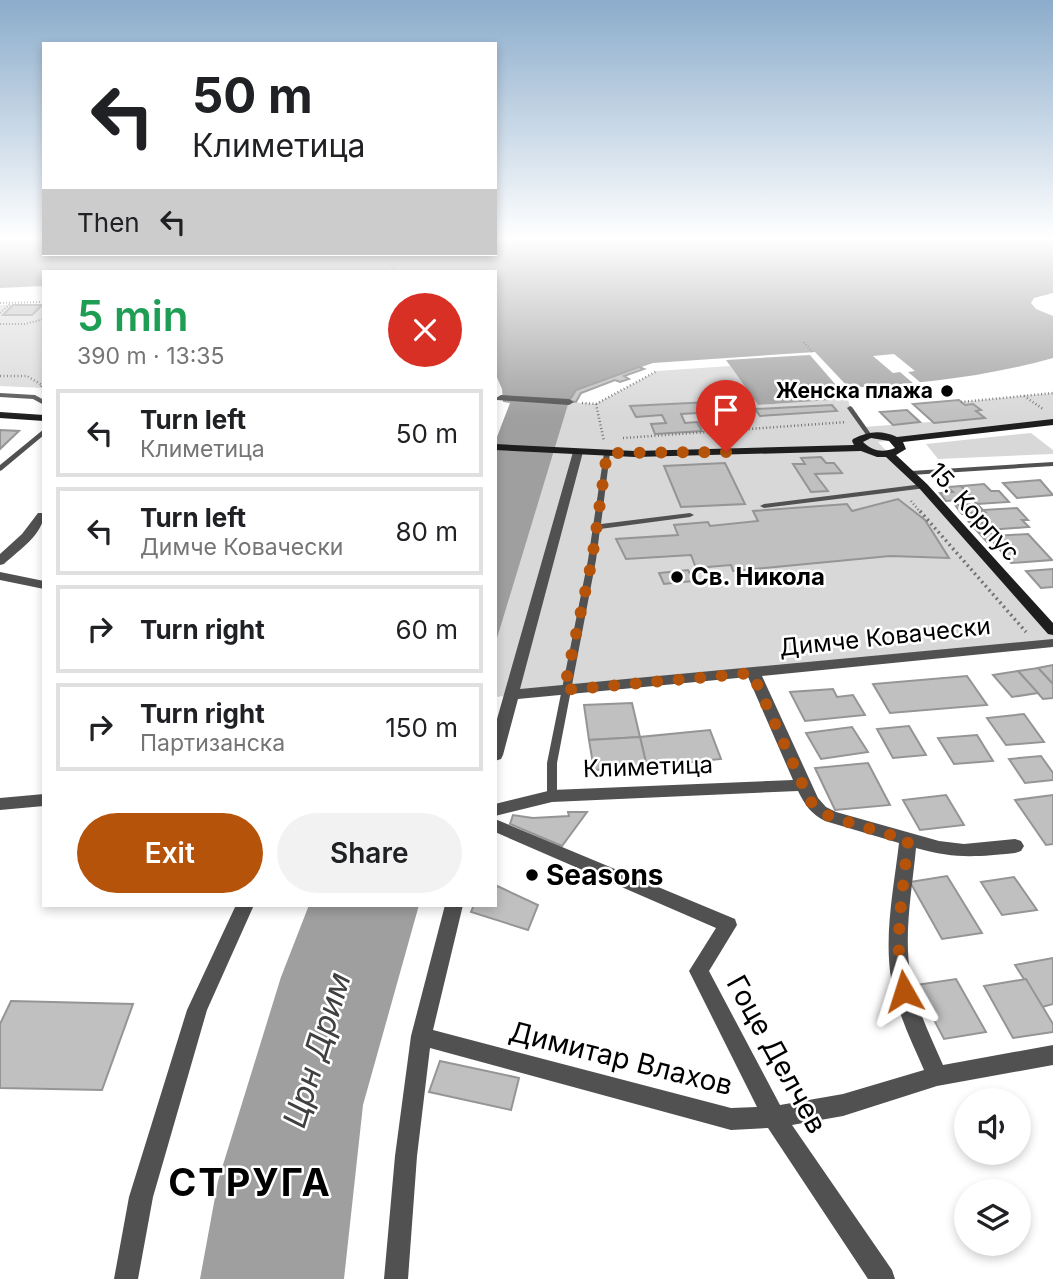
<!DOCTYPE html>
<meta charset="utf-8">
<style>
body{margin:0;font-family:Inter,sans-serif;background:#f2f2f2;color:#202124;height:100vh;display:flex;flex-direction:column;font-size:26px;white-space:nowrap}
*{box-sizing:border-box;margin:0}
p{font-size:23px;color:#757577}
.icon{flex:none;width:38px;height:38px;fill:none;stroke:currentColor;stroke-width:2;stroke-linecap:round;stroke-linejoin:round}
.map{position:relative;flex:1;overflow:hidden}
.details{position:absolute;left:42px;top:270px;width:455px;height:637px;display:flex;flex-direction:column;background:#fff;border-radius:0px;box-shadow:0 4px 10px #0003}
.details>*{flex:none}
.guide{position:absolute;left:42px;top:42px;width:455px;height:214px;border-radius:0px;box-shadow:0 4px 10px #0003;background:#fff;color:#202124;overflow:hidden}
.tools{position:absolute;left:954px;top:1088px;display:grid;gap:14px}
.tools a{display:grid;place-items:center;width:77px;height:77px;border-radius:50%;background:#fff;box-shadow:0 4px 10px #0003;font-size:35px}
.pin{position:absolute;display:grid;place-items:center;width:60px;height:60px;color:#fff;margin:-72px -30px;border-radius:50% 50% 50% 0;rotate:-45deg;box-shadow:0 0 7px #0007}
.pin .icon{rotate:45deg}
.me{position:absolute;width:77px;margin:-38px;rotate:354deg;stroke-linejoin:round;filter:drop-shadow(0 0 5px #0008)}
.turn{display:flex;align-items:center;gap:24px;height:147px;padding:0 35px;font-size:32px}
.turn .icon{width:91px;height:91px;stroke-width:2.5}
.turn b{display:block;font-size:49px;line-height:60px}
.then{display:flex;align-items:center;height:66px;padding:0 35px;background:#0003;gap:14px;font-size:26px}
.round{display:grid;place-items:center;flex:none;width:74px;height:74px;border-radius:37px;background:#f2f2f2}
.headline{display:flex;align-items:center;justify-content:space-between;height:119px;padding:0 35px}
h1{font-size:42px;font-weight:600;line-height:52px;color:#1e9e55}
.primary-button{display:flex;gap:14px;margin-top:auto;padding:14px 35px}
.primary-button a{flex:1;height:80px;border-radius:42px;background:#b45309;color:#fff;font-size:28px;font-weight:600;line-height:80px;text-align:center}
.primary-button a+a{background:#f2f2f2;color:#202124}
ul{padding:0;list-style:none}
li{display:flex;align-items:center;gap:21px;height:88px;margin:0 14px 10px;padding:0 21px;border:4px solid #e0e0e0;border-radius:0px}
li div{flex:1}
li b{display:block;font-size:26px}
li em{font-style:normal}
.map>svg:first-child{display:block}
</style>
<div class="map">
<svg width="1053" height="1279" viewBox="0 0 1053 1279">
<rect width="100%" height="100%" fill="#fff"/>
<g fill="#d8d8d8">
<path d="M44 304V388L0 386V305Z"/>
<path d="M730 366 758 405 848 399 850 408 864 427 983 418 976 411 980 409 973 404 965 405 961 402 1053 393V422L878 442 1053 631V643L495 697V645L568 402 596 404 657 371Z"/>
<path d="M1031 433 1053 450V454L938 459 926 444Z"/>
</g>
<g fill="#9f9f9f">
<path d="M0 239H44V254H495V239H1053V293L1034 298 1031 303 1036 309 1053 316V358C985 377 918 384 849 388L815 352 653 363 575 390 569 401 495 645V442L510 403 503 402 502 389 495 373V271H44V286L0 288Z"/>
<path d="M810 355 848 399 758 405 726 360Z"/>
<path d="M309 905H419L363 1105 344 1279H200L218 1181 281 977Z"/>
</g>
<path fill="#fff" d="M894 354 915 371 908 372 921 383 914 384 900 372 893 373 873 356Z"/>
<g fill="#c0c0c0" stroke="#959595" stroke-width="2">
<path d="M13 305H42L32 315H3Z"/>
<path d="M639 367 644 369 624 376 629 379 620 382 615 380 581 393 576 402 569 401 576 390Z"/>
<path d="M959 400 965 405 973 404 981 410 976 411 985 418 934 423 913 404Z"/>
<path d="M710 402 715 412 681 414 685 423 697 422 702 431 655 434 651 424 666 423 662 415 636 417 630 406Z"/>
<path d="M832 405 837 411 760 416 755 409Z"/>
<path d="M907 410 920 422 893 425 880 412Z"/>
<path d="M0 430 19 431 0 449Z"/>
<path d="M821 457 826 463H834L842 473 815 474 828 491 811 492 793 464H805L801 458Z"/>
<path d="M725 463 745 504 681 507 664 466Z"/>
<path d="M1040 480 1053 495 1017 498 1003 483Z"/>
<path d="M984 484 991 491H999L1009 502 977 504 961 486Z"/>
<path d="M961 486 973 499 946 501 940 493 953 492 947 487Z"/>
<path d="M898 499 925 520 949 558 890 556 733 571 731 565 696 568 691 555 626 559 616 539 678 535 674 525 708 522 710 526 758 521 753 511 847 504 852 511Z"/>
<path d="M977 504 985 512 962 514 955 505Z"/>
<path d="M1017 508 1028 520H1022L1029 527 988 530 973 513 985 512 982 510Z"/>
<path d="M969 522H981L998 541 987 542Z"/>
<path d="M1028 534 1052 560 1011 563 993 542 998 541 993 536Z"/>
<path d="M1053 569V587L1041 588 1026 571Z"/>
<path d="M688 570 694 581 664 584 659 573Z"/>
<path d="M1053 665V684L1038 668Z"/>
<path d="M1038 668 1053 684V698L1043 699 1018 671Z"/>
<path d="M1018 671 1038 693 1012 697 993 675Z"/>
<path d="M967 676 987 705 890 713 873 684Z"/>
<path d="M833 689 837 697 853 695 865 715 805 721 790 692Z"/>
<path d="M632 703 640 737 589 740 584 705Z"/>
<path d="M1024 714 1044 742 1006 745 987 718Z"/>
<path d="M909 726 926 755 893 758 877 729Z"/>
<path d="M852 727 868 752 821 759 806 733Z"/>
<path d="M710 730 721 759 647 767 640 737Z"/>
<path d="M977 735 993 761 954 764 938 738Z"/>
<path d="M640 737 647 767 594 770 589 740Z"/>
<path d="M1041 756 1053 773V780L1025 783 1009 759Z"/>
<path d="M868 763 890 805 835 810 815 768Z"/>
<path d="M946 795 964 825 920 830 903 800Z"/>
<path d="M1053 795V844L1046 845 1015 800Z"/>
<path d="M568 812H587L562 846 510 824 513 815 533 818 569 816Z"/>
<path d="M947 876 982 933 942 939 910 882Z"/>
<path d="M1014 877 1037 910 1002 915 981 882Z"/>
<path d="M495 885 538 905 528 930 471 912 474 905H495Z"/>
<path d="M1053 958V1004L1042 1007 1015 965Z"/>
<path d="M956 979 986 1032 944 1039 916 985Z"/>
<path d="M1026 979 1053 1024V1032L1013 1038 984 986Z"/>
<path d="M11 1001 133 1004 102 1090 0 1088V1024Z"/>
<path d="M440 1061 519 1078 511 1110 429 1092Z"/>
</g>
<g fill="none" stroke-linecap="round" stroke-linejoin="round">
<g stroke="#737373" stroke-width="2" stroke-dasharray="1 2" stroke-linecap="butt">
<path d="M391 264 394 270"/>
<path d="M0 303 44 302"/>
<path d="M0 313 11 303"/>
<path d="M0 324H25L44 319"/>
<path d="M804 342 812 352"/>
</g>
<g stroke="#737373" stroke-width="2.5" stroke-dasharray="1 2.5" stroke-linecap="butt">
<path d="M0 376H27L42 385 41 387"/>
<path d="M1024 396 1043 409"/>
<path d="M961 402 1053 393"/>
<path d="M582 403 596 404 604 441"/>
<path d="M596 404 657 371"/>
<path d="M623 438 846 422"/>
<path d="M911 501 921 513"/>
</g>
<path stroke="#737373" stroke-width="3.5" stroke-dasharray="2 3.5" stroke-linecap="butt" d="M920 511 1026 632"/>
<g fill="#515151" fill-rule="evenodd">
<path d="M0 393 35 395 44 400V405L33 399 0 397Z"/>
<path d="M850 406 852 407 871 434V436H867L847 408Z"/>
<path d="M44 429V435L2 470 0 471V465Z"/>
<path d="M607 451 610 453 601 524 690 513 694 515 690 517 600 529 596 560 557 763V796L556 799 552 800 548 799 547 796V763L588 560 604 453Z"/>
<path d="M1053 462V466L911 475 908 473 911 471Z"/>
<path d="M923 484 927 486 926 488 764 508 760 506 764 504Z"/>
</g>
<g fill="#515151" fill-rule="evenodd">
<path d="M501 395 569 399 574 402 569 405 497 400 496 398Z"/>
<path d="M578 449 583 452 520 689 1053 639V647L762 676 818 798 826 807 836 812 939 841 964 844 1015 839 1021 841 1024 846 1021 851 1015 853C976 857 954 859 916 848 912 891 903 936 911 978 916 1008 931 1037 943 1065L1053 1045V1065L937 1086 843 1116 792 1125 892 1270 895 1279H868L768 1128 731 1130 430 1048 417 1156 408 1279H384L395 1156 411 1036 445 905H463L433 1030 731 1108 757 1107 689 971 716 928 495 832V819L735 919 737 925 709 971 780 1105 843 1094 924 1070C911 1040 896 1010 891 978 884 934 894 887 899 843L825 821C811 814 805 805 798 791L552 802 495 816V804L552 790 793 780 748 677 518 699 503 755 501 759 495 761V726L573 452Z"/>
<path d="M38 513H44C44 534 19 550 4 564L0 565V554L22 534Z"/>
<path d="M0 572 44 581V589L0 580Z"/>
<path d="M44 794V806L0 810V798Z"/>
<path d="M236 905H254L207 1010 153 1197 138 1279H114L129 1197 187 1010Z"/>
</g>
<g fill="#1e1e1e" fill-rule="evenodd">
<path d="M0 412 44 415V421L0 418Z"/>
<path d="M1053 419V425L903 442 906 449 896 455 927 484 1053 623V635L1048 634 919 488 886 457H877L861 451 635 457 495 450V444L635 451 854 445 852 441 853 439C869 431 881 430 897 437ZM871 438 889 441 895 448C883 453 872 451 863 442Z"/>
</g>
</g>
<linearGradient id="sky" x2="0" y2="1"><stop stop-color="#8baccb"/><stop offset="0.57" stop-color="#fff"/><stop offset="1" stop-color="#fff" stop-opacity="0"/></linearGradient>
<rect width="1053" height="418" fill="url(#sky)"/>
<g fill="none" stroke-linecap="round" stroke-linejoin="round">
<path stroke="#b45309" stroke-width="12" stroke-dasharray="0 21.6" d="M726 452 607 453 592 560 564 690 752 673 810 801 820 811 831 817 908 840C904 885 892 947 904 991"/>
</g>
<g fill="#000" stroke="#fff" stroke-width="2.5">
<circle cx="947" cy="391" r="7"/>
<circle cx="677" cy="577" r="7"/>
<circle cx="532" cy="875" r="7"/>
</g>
<g text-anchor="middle" stroke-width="5" stroke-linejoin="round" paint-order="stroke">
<g font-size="21" font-weight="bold" fill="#000" stroke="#fff" text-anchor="end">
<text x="933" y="398">Женска плажа</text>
</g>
<g font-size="24" fill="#000" stroke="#fff">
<text transform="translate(974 512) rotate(48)" y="8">15. Корпус</text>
<text transform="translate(885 637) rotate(-6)" y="8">Димче Ковачески</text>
<text transform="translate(648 767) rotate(-2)" y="8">Климетица</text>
</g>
<g font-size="24" font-weight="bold" fill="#000" stroke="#fff" text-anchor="start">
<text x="691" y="585">Св. Никола</text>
</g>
<g font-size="28" font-weight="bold" fill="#000" stroke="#fff" text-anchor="start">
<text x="546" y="885">Seasons</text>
</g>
<g font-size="28" fill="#000" stroke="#fff">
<text transform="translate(777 1054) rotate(61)" y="10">Гоце Делчев</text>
<text transform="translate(621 1058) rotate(14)" y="10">Димитар Влахов</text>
</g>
<g font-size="32" font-style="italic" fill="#404040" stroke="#fff">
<text transform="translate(317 1050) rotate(-73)" y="11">Црн Дрим</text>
</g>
<g font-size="38" font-weight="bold" letter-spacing="2" fill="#000" stroke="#fff">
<text x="250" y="1196">СТРУГА</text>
</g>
</g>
</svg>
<div class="tools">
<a><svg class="icon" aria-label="sound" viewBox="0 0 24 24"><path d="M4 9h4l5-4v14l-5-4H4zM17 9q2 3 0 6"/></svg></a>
<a><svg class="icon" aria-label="layers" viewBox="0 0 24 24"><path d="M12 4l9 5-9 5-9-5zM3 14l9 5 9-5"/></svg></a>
</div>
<div class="pin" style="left:726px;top:452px;background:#d93025"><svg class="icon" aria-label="arrive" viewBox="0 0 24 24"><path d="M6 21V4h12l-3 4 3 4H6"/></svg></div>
<svg class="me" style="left:904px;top:991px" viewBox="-20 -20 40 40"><path d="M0-17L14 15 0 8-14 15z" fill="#b45309" stroke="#fff" stroke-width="4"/></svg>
<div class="guide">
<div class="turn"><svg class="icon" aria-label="left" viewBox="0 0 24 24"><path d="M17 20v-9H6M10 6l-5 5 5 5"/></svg><div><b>50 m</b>Климетица</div></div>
<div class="then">Then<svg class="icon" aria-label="left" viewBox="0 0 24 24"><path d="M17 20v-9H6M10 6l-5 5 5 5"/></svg></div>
</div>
<section class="details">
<div class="headline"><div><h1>5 min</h1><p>390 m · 13:35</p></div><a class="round" style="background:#d93025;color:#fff"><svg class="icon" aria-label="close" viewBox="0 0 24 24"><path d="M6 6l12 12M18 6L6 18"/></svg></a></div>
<ul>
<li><svg class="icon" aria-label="left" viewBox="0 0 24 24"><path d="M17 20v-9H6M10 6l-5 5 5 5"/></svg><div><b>Turn left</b><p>Климетица</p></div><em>50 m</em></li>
<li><svg class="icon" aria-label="left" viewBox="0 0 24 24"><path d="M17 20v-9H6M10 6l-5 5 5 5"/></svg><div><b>Turn left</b><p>Димче Ковачески</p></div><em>80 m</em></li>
<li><svg class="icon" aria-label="right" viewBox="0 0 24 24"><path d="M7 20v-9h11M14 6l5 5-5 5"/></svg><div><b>Turn right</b></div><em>60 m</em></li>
<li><svg class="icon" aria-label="right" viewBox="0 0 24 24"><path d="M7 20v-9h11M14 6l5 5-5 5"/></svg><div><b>Turn right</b><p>Партизанска</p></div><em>150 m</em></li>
</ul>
<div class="primary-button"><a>Exit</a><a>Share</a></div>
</section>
</div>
